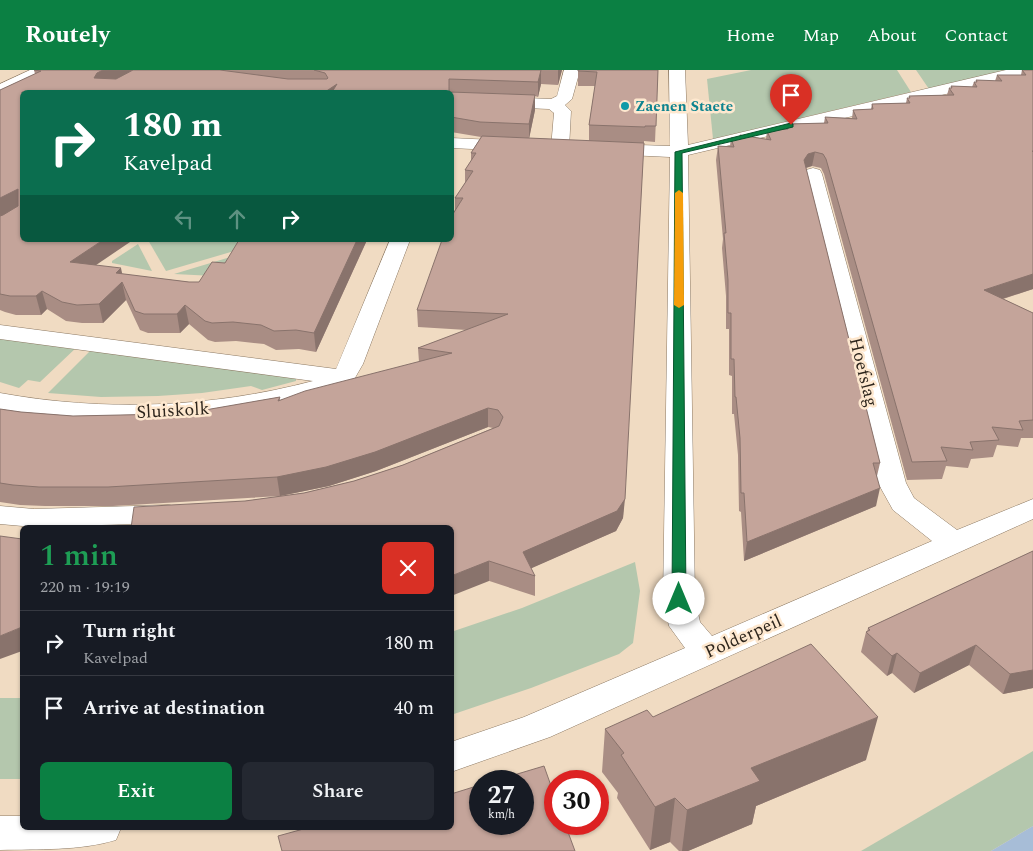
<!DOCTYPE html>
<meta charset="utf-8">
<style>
body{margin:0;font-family:Spectral,serif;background:#242831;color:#f1f3f6;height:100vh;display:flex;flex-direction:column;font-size:19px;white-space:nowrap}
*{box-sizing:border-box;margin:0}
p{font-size:16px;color:#9ea1a6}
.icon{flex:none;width:28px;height:28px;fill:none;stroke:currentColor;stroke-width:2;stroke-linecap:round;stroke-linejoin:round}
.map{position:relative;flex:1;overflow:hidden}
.side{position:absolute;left:20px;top:455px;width:434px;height:305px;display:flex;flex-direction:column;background:#171b24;border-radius:8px;box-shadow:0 1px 4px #0004}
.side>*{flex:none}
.top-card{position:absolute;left:20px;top:20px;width:434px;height:152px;border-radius:8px;box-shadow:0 1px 4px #0004;background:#0b6e4f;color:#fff;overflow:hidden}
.speed{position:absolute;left:469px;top:700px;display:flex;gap:10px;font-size:25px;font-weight:700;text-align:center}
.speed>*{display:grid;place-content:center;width:65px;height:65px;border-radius:50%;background:#171b24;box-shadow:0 1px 4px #0004;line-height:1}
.speed small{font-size:12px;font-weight:400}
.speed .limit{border:8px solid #d22;background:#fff;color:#111}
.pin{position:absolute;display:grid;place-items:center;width:42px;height:42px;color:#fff;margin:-51px -21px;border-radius:50% 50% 50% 0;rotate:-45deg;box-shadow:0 0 5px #0007}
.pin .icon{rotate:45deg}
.me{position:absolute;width:55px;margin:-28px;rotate:0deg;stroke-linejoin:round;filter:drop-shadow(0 0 4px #0008)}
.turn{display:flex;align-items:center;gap:18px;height:105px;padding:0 20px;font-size:22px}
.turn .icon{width:65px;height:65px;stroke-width:2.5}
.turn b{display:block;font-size:35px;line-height:42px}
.lanes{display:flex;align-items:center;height:48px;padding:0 20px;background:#0003;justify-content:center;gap:25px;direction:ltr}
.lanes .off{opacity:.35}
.round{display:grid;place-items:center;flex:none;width:52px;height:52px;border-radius:8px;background:#242831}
.head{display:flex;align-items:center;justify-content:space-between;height:85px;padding:0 20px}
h1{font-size:30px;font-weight:600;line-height:38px;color:#1e9e55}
.button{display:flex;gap:10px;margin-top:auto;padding:10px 20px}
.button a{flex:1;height:58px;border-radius:8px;background:#0b8043;color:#fff;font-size:20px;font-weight:600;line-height:58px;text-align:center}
.button a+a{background:#242831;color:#f1f3f6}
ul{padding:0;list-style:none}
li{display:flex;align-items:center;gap:15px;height:65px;padding:0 20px;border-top:1px solid #363941}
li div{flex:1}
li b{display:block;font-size:19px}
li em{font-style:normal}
header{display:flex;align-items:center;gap:30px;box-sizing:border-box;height:70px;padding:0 25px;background:#0b8043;color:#fff}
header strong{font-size:24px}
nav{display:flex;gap:28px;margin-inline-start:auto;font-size:18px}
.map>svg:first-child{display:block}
</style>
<header>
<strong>Routely</strong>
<nav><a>Home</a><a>Map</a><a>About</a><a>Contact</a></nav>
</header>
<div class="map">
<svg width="1033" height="781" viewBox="0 0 1033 781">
<rect width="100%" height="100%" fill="#f0dbc2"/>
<g fill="#b4c7ad">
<path d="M751 0H897L911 22 713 69 707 9Z"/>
<path d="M916 0H1012L929 19Z"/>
<path d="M148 170H246L241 179 166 201Z"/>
<path d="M138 174 152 201 112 193V191Z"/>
<path d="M237 185 214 206 174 204Z"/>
<path d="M0 266 78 276 40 312 28 310 19 318 0 312Z"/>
<path d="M92 279 296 308V311L262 320 251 316 202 323 158 326 101 327 48 323Z"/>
<path d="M635 492 640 521 633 573 619 584 531 618 451 645V562L522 538Z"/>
<rect x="0" y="628" width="22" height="81"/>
<path d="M1033 681V756L991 781H861Z"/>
</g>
<path fill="#a7bdd7" d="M1033 756V781H991Z"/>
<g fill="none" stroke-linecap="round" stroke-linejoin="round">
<g stroke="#8c7963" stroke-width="1">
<g id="minor">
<path d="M30 0H50L47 3 0 25V14Z"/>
<path d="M564 0H580L572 29 565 35 571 41 569 78 566 82 560 83 554 82 551 78 554 43 549 39 451 35V25L551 29 557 26Z"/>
<path d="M669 0H685L688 75 1006 0H1033L1031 3 1026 5 688 85 695 529 700 552 712 566 932 471 893 440 878 413 804 104 806 100 813 98 820 100 822 104 906 413 914 428 957 460 1033 429V449L550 667 451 702V672L524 647 685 578 669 556 663 529 670 87 607 84 601 83 598 79 601 75 607 74 670 76Z"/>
<path d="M451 68 514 71 520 72 523 76 520 80 514 81 451 78Z"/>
<path d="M390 170H410L363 294 352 313 341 319C222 351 122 361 0 339V323C105 342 210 338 313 311L0 269V255L336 299Z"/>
<path d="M169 435 179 437 184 444 179 451 169 453 34 457 0 454V436L34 439Z"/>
<path d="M0 746H22V758H121L116 770C80 781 38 779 0 780Z"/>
</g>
</g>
<use href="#minor" fill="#fff" fill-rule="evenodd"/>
</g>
<g fill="#a98d84">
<path d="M34 0H562L558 15 541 14 538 27 535 26V40L529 68 589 71V55L595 16H578V1L658 0 655 72 644 71V73L623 448 616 461 531 498 535 506V526L245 431 304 423 354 411 403 395 493 358 488 357 376 401 329 416 280 426 113 436H45L20 435 0 432V339L21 342 73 346 168 344 205 340 280 327V330L419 292 418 278 467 260 418 257 417 240 455 140V128L465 113V100L471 91V83L481 67 451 62V22H22L96 195 122 204 189 212H199L225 193 367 170 316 282 299 279 276 280 264 274 236 271 215 272 208 270 189 254 180 263H148L140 260 126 230 103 253H82L66 251 47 239 41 245H16L5 242 0 240V20L35 4Z"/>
<path d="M1022 0H1033V219L1003 229 1033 243V368H1021L1018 377 997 375 993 387 971 389 968 398 946 396 942 409 907 410 824 104 821 98 812 96 806 98 880 393 877 406 876 436 744 491 741 442 739 441 738 385 734 344H732V306L729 305V259H726V226L722 178 723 169 716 90 718 76H730L731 68H740V65L766 69 767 61 787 59 788 54 824 53 825 47 852 48 853 40 871 39 872 34 906 33 907 28H909V26L947 25 949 18H951V16L972 17 974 12H976V10L995 11 997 5H1021Z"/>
<path d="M1033 481V618L1003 624 969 595 914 623 892 603 887 606 861 582 866 562H867L868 558Z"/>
<path d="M653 647 866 690 756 736 752 754 688 781H679L670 772 650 780 617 728 618 723 602 702 605 659Z"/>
</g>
<g fill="#89736c">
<path d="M103 0H135L100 17 94 8 97 3Z"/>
<path d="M541 0V14L538 27V12Z"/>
<path d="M558 0H562L558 15Z"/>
<path d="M337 14 338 22H325Z"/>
<path d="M535 25V40L529 69V54Z"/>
<path d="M815 82 812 96 805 98 804 90 808 84Z"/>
<path d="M18 119 22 136 0 147V128Z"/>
<path d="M103 170H133L74 210 70 192Z"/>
<path d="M357 170H367L316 282 314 263Z"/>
<path d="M121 198 125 217 122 212 126 230 103 253 99 234 116 203Z"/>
<path d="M1033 204V219L980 236 984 220Z"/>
<path d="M42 221 47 239 41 245 36 226Z"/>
<path d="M185 235 189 254 180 263 177 244Z"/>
<path d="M488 338V357L376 401 329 416 280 426 277 407Z"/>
<path d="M880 418 876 436 744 491 747 472Z"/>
<path d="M625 429 623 448 616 461 523 502V482Z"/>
<path d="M489 491V511L451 526V506Z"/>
<path d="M22 557V581L0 589V566Z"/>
<path d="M976 575 969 595 914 623 920 603Z"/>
<path d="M897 583 892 603 887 606 892 586Z"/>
<path d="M1033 600V618L1003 624 1010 604Z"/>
<path d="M878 647 866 690 756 736 752 754 688 781H682L687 740 751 698Z"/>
<path d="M675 728 670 772 650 780 655 737Z"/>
</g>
<g fill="#c4a49a" stroke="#89736c">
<path d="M34 0H103L97 3 94 8 116 9 133 0H220L288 9H327L328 8 325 3 314 0H541L538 12 449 9V20L450 22 535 25 529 54 480 52 451 47V22H332L337 14 325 22H22V170H103L70 192 121 198 116 203 189 212H199L212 192 225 193 239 170H357L314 263 296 260 274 261 261 255 233 252 212 253 205 251 185 235 177 244H144L135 241 122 212 99 234 77 235 62 232 42 221 36 226H10L0 224V146L3 145 18 136V119L0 128V20L41 1Z"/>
<path d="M578 0H658L656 56H645V57L589 55 597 2 578 1Z"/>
<path d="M1022 0H1033V81H1032L1033 82V204L984 220 1033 243V350L1019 351 1023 360 992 357 999 370 970 372 973 380 941 377 947 391 912 392 826 89 823 84 815 82 808 84 804 90 880 393H873L880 418 747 472 744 423H741L740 368 736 327H735L734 289H731V243H728V210L724 163H726L718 76 734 77 731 68H741L740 65 771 70 767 61 788 59V54L828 53 825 47 857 49 853 40 873 39 872 34 910 33 907 28H910L909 26 954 25 949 18H952L951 16 977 17 974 12H977L976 10 1002 11 997 5H1026Z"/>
<path d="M482 66 644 73 625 429 617 441 523 482 535 506 489 491 451 506V458H131L134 437 245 431 304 423 354 411 403 395 499 356 503 347 498 340 488 338 375 382 326 397 277 407 108 417H39L13 415 0 413V339L21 342 73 346 168 344 205 340 280 327 278 331 305 321 452 283 418 278 508 244 417 240 442 170H451V147L463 128H455L473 101 465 100 476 83H471Z"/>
<path d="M0 466 22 469V557L0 566Z"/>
<path d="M1033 481V600L1010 604 976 575 920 603 897 583 892 586 866 562 870 560 868 558Z"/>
<path d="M811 574 878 647 751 698 760 711 687 740 675 728 655 737 621 685 624 683 605 659 647 640 653 647Z"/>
<path d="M544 696 555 727V754H565L575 781H282L278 766 307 758H334L335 759 341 758H451V724L480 715V754H522V711H494Z"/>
</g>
<path fill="#0b8043" stroke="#07532c" d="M791 53 793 54V57L682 83 686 529 684 532H674L672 529 675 82Z"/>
<path fill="#f59e0b" d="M679 120 683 123 684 235 679 238 674 235 675 123Z"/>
<circle fill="#0f9aa8" stroke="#fee8cf" stroke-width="2" cx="625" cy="36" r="5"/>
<g text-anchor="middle" stroke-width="5" stroke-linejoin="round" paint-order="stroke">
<g font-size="15" font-weight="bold" fill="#0d838f" stroke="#fee8cf" text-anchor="start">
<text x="635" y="41">Zaenen Staete</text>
</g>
<g font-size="18" fill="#2d251c" stroke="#fee8cf">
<text transform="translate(864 302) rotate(76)" y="6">Hoefslag</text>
<text transform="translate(173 340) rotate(-3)" y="6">Sluiskolk</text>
<text transform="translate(743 566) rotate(-24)" y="6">Polderpeil</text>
</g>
</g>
</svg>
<div class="speed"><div>27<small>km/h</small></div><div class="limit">30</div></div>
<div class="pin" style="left:791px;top:55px;background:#d93025"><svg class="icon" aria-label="arrive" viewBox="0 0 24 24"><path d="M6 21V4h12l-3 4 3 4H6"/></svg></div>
<svg class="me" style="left:679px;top:529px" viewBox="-20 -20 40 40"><circle r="19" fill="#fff"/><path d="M0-13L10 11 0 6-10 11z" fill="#0b8043"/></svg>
<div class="top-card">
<div class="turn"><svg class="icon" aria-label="right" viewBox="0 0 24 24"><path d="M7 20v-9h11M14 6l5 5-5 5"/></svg><div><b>180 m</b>Kavelpad</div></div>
<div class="lanes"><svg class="icon off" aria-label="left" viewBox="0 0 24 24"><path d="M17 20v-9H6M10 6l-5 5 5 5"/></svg><svg class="icon off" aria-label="ahead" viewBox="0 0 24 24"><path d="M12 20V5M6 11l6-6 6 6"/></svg><svg class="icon" aria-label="right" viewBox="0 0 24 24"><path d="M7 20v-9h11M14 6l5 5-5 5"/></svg></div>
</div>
<section class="side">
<div class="head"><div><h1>1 min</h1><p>220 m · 19:19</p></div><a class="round" style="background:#d93025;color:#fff"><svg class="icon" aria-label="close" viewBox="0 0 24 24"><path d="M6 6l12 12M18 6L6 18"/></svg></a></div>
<ul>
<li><svg class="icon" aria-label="right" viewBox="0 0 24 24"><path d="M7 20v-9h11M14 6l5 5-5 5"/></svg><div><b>Turn right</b><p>Kavelpad</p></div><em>180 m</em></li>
<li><svg class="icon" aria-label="arrive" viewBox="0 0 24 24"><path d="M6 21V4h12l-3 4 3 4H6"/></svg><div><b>Arrive at destination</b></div><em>40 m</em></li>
</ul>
<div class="button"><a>Exit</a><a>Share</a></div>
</section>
</div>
